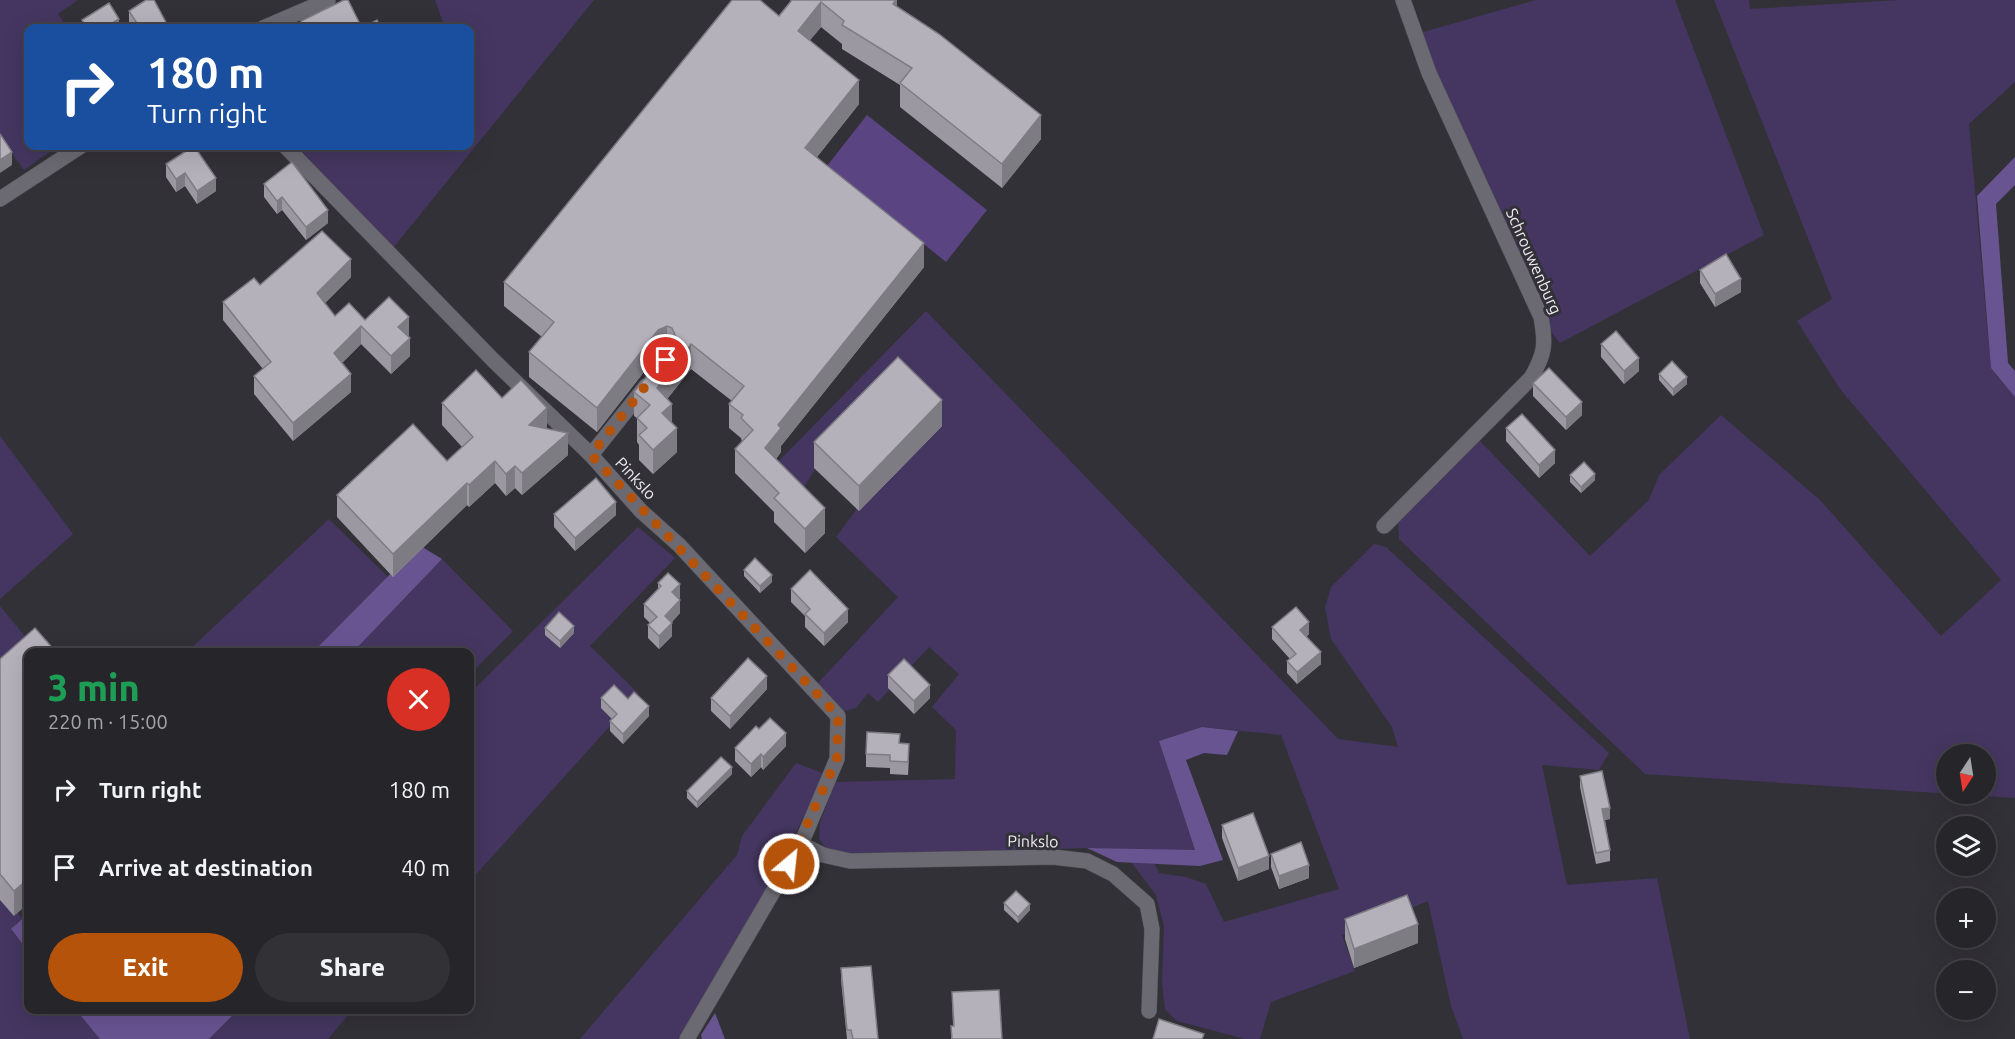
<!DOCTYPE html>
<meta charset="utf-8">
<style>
body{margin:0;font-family:Ubuntu,sans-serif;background:#323136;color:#f1f3f6;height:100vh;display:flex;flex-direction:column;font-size:22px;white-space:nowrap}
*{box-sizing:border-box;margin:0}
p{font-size:20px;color:#a4a5a8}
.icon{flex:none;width:33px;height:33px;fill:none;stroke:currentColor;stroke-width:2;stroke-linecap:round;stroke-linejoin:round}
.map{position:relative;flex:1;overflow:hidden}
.drawer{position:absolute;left:24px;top:648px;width:450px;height:366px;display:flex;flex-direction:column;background:#26252a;border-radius:12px;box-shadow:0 6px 24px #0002,0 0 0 2px #424247}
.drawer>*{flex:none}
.top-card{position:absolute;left:24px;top:24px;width:450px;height:126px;border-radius:12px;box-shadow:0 6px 24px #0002,0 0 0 2px #424247;background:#1a4fa0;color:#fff;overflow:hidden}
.needle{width:39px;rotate:192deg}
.buttons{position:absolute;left:1936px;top:744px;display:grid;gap:12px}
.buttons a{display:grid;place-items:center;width:60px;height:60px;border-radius:50%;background:#26252a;box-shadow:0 6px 24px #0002,0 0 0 2px #424247;font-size:30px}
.pin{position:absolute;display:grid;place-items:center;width:51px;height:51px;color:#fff;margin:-26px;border:3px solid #fff;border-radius:50%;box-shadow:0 2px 6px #0007}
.me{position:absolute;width:66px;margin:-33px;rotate:28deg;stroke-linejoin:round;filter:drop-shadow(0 0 4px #0008)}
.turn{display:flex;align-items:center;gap:21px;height:126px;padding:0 24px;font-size:27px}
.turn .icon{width:78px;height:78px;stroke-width:2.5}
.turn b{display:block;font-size:42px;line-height:51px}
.round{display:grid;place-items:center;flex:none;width:63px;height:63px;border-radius:32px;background:#323136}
.head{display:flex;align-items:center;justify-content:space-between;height:102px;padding:0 24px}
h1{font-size:36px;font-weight:800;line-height:45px;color:#1e9e55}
.button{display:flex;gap:12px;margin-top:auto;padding:12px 24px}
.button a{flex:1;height:69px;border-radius:36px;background:#b45309;color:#fff;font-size:24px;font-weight:800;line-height:69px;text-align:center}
.button a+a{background:#323136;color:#f1f3f6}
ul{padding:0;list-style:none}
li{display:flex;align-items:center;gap:18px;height:78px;padding:0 24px}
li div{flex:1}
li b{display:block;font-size:22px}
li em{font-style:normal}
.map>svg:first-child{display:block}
</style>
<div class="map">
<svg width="2015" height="1039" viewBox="0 0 2015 1039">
<rect width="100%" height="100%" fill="#333138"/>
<g fill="#443660" fill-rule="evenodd">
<path d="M0 0H78L58 14 68 28H28V146H58L24 170 0 137Z"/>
<path d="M435 0H594L393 248 295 146H470V28H445Z"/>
<path d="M1536 0H1675L1764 235 1560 343 1552 333 1436 79 1420 33Z"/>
<path d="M1714 0H1749L1750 9 1899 0H2015V82L1969 124 1991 368 2015 397V798L1645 774 1399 539 1398 521 1480 441 1590 556 1649 500 1659 475 1721 415 1820 500 1941 636 2001 580 1840 389 1797 321 1832 299ZM1947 754H1986V794H1947Z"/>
<path d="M926 311 1338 739 1398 747 1392 727 1331 639 1325 607 1331 587 1374 544 1386 547 1609 753 1599 770 1542 765 1567 885 1657 878 1690 1039H1463L1451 1006 1428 901 1342 935 1355 971 1271 1002 1260 1039H1245L1177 1021 1165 1009 1162 982 1164 926 1156 895 1131 862 1155 864 1159 873 1186 877 1206 884 1224 922 1339 889 1281 735 1202 727 1159 741 1195 851 1086 848 866 855 830 853 819 839 820 823 835 782 955 779 956 730 932 707 959 674 929 647 878 702 868 693 856 708 841 712 818 683 898 597 836 537 859 506 819 463 801 492 773 467Z"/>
<path d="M0 436 73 534 0 599Z"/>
<path d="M329 519 388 577 313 652H187Z"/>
<path d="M638 527 675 558 590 646 639 694 470 881V693Z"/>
<path d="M442 559 513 631 470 674V652H353Z"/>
<path d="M0 606 37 651 28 652 0 684Z"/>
<path d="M796 763 822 773 814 796 743 939 682 1039H580L737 855 742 836Z"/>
<path d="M0 893 23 919 11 930 28 951V1010H76L100 1039H0Z"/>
<path d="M238 1010H352L328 1039H209Z"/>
</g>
<g fill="#695492">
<path d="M2015 157V185L1996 204 2008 363 2015 371V397L1991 368 1977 196Z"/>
<path d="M419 545 442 559 353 652H313Z"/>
<path d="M1202 727 1238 731 1227 755 1204 753 1186 760 1223 860 1200 866 1117 862 1087 848 1195 850 1159 741Z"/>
<path d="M28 914V951L11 929Z"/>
<path d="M76 1010H238L209 1039H100Z"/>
<path d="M715 1013 725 1039H702L701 1035Z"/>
</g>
<path fill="#5a4582" d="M867 115 987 210 946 262 827 166Z"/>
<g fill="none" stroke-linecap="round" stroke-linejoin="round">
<g stroke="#525056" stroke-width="16">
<g id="minor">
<path d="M263 28 328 0"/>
<path d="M285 146 493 360 591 455 641 511 679 545 838 716 837 759 801 844 687 1039"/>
<path d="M0 199 81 146"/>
<path d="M591 455 646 386"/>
<path d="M1384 526 1531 378C1545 354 1546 344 1541 317L1429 73 1403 0"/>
<path d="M801 844 823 855 850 861 1053 857 1087 861 1113 874 1147 904 1152 929 1149 1011"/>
</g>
</g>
<use href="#minor" stroke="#6b6971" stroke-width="15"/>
</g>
<g fill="#9b98a1">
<path d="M790 0H897V7L1041 139 1002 188 900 107V85L842 49V44L821 27 810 40 859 104 817 157 924 267 781 446V452L776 459 825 533 805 553 774 522V512L735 473V449L742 442 741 438 729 428V404L732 401 691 369 667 399 677 452 653 474 639 460V445L637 442V418L634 416V392L667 350 658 354 597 432 529 377V352L542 337 504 306V282L779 16 791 1Z"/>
<path d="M129 11 169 28H132L129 24Z"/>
<path d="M82 20 119 28H82Z"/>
<path d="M194 146 216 191 197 204 185 186 176 192 166 177V164Z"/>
<path d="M264 184 328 223 306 240 282 210 277 214 264 197Z"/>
<path d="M1700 270 1741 292 1715 307 1700 283Z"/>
<path d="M351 277 325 303 335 316 365 320 409 335 408 336 410 356 391 374 361 344 342 363 351 392 293 441 254 394V376L263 369 223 320V302L260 285Z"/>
<path d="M1601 344 1639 371 1624 384 1601 357Z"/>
<path d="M1659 374 1687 384 1673 396 1659 380Z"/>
<path d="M1533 383 1582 415 1566 430 1533 396Z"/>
<path d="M502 398 547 428 568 455 522 495 515 488 506 496 495 483 469 507 467 505 393 577 337 517V495L447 461 462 447 442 425V403Z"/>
<path d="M942 426 859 511 814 468V442Z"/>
<path d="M1506 428 1555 463 1539 478 1506 441Z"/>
<path d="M1570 475 1595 480 1581 493 1570 482Z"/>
<path d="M554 514 616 515 575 551 554 527Z"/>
<path d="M744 570 772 582 760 593 744 576Z"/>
<path d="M658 583 680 597 679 599 680 613 672 622V636L659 649 648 638V625L650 623 644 617V604L658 589Z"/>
<path d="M791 589 848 622 824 646 805 627V616L791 602Z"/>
<path d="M1272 627 1309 634 1306 637 1321 664 1297 684 1287 673V661L1290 659 1272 639Z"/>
<path d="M35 628 14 916 0 900V659Z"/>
<path d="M545 628 574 633 560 648 545 635Z"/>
<path d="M888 675 930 698 914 714 888 688Z"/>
<path d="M767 689 730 729 711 711V698Z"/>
<path d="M601 698 628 699 649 716 623 744 610 731V721L612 719 601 708Z"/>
<path d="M900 743 909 757 908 775 890 774V768L866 767V754Z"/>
<path d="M786 746 763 770 761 767 751 777 735 761V748Z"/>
<path d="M732 774 697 808 687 798V791Z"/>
<path d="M1580 776 1610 819 1605 820 1610 850V861L1596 864 1580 787Z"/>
<path d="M1222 825 1269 869 1238 881 1222 838Z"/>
<path d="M1271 854 1309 878 1279 889 1271 867Z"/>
<path d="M1004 903 1030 910 1018 923 1004 910Z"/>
<path d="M1345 919 1418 943 1354 968 1345 939Z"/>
<path d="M841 968 878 1039H847L841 980Z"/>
<path d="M952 992 1002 1039H951V1026H953Z"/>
</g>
<g fill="#7e7c83">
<path d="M889 0H897V8L895 11Z"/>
<path d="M821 2V27L798 55V31Z"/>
<path d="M119 19V28H104Z"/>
<path d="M859 80V104L805 172V148Z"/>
<path d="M1041 115V139L1002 188V164Z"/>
<path d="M12 152V165L0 173V160Z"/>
<path d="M185 173V186L176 192V179Z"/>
<path d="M216 178V191L197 204V191Z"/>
<path d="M282 197V210L277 214V201Z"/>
<path d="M328 210V223L306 240V227Z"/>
<path d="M924 243V267L781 446V452L765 472V448L778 425Z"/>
<path d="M351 259V277L317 311V293Z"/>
<path d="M1741 279V292L1715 307V294Z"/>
<path d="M409 317V335L398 345V327Z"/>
<path d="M361 326V344L334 371V353Z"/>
<path d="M667 326V350L658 354 597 432V408L658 330Z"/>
<path d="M410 338V356L391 374V356Z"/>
<path d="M691 344V369L657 412V388Z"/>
<path d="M1639 358V371L1624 384V371Z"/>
<path d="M351 374V392L293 441V423Z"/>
<path d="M1687 377V384L1673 396V389Z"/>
<path d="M942 400V426L859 511V486Z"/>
<path d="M1582 402V415L1566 430V417Z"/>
<path d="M672 404V428L662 413Z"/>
<path d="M547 408V430L529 425Z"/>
<path d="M677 428V452L653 474V450Z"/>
<path d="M568 433V455L522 495V473Z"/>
<path d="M1555 450V463L1539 478V465Z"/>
<path d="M495 461V483L469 507V485Z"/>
<path d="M515 466V488L506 496V474Z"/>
<path d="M1595 474V480L1581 493V487Z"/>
<path d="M467 483V505L393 577V554Z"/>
<path d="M616 502V515L575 551V538Z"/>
<path d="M825 508V533L805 553V529Z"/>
<path d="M772 575V582L760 593V586Z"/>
<path d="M680 584V597L672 605V592Z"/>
<path d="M680 600V613L665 629V616Z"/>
<path d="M848 609V622L824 646V633Z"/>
<path d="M1309 622V634L1300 642V630Z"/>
<path d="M672 623V636L659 649V636Z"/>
<path d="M574 626V633L560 648V641Z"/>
<path d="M1321 652V664L1297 684V672Z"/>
<path d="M767 676V689L730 729V716Z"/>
<path d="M930 685V698L914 714V701Z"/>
<path d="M649 706V716L623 744V734Z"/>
<path d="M786 733V746L763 770V757Z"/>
<path d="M761 754V767L751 777V764Z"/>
<path d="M732 767V774L697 808V802Z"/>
<path d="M1610 808V819L1602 820V809Z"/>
<path d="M1269 856V869L1238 881V868Z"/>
<path d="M1309 865V878L1279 889V876Z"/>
<path d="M28 879V904L14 916V891Z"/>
<path d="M1030 904V910L1018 923V917Z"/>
<path d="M1418 924V943L1354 968V949Z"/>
</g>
<g fill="#b4b1bb" stroke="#7e7c83" stroke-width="1.5">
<path d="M146 0H154L169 28H140L129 11Z"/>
<path d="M344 0H348L362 28 377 20 381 28H305L301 21Z"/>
<path d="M732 0H760L779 16 792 0H894L895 1 893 4 939 34 1041 115 1002 164 900 83 912 68 842 25 844 21 821 2 798 31 859 80 805 148 924 243 778 425 781 428 765 448 825 508 805 529 774 498 779 493 735 449 753 430 741 418 743 415 729 404 744 386 691 344 657 388 672 404 662 413 677 428 653 450 639 435 647 428 637 418 650 405 634 392 674 342 676 337 672 328 667 326 658 330 597 408 529 352 554 322 504 282Z"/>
<path d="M109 3 119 19 104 28H87L82 20Z"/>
<path d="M0 134 12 152 0 160Z"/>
<path d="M194 146 216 178 197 191 185 173 176 179 166 164Z"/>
<path d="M292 162 328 210 306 227 282 197 277 201 264 184Z"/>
<path d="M322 231 351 259 317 293 335 316 349 303 365 320 389 297 409 317 398 327 410 338 391 356 361 326 334 353 351 374 293 423 254 376 271 362 223 302 254 278 260 285Z"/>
<path d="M1726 254 1741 279 1715 294 1700 270Z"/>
<path d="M1616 331 1639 358 1624 371 1601 344Z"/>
<path d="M898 357 942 400 859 486 814 442Z"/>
<path d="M1672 361 1687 377 1673 389 1659 374Z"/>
<path d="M1549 368 1582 402 1566 417 1533 383Z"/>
<path d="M476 370 502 398 521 380 547 408 529 425 568 433 522 473 515 466 506 474 495 461 469 485 467 483 393 554 337 495 413 424 447 461 473 437 442 403Z"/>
<path d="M1522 414 1555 450 1539 465 1506 428Z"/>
<path d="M1584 462 1595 474 1581 487 1570 475Z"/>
<path d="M596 478 616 502 575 538 554 514Z"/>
<path d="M755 558 772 575 760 586 744 570Z"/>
<path d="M810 570 848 609 824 633 805 614 810 609 791 589Z"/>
<path d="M668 573 680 584 672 592 680 600 665 616 672 623 659 636 648 625 657 617 644 604 661 586 658 583Z"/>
<path d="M1296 607 1309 622 1300 630 1321 652 1297 672 1287 661 1296 654 1272 627Z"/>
<path d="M559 612 574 626 560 641 545 628Z"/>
<path d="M35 628 56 652H28V879L14 891 0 874V659Z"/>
<path d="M748 658 767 676 730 716 711 698Z"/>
<path d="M904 659 930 685 914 701 888 675Z"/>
<path d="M614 685 628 699 634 692 649 706 623 734 610 721 617 714 601 698Z"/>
<path d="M770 718 786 733 763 757 761 754 751 764 735 748 756 726 759 729Z"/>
<path d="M867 732 900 734 899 743 909 744 908 762 890 761V755L866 754Z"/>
<path d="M721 757 732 767 697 802 687 791Z"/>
<path d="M1602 771 1610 808 1602 809 1610 850 1596 853 1580 776Z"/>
<path d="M1253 813 1269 856 1238 868 1222 825Z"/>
<path d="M1301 842 1309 865 1279 876 1271 854Z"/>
<path d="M1016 891 1030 904 1018 917 1004 903Z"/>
<path d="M1407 895 1418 924 1354 949 1345 919Z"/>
<path d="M871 966 878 1039H853L851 1030H847L841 968Z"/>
<path d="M999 990 1002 1039H952L951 1026H954L952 992Z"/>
<path d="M1159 1019 1204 1034 1202 1039H1153Z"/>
</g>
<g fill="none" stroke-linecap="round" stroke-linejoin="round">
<path stroke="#b45309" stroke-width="10" stroke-dasharray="0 18" d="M666 360 591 455 838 716 837 759 789 864"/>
</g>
<g text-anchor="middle" stroke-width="6" stroke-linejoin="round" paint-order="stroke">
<g font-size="16" fill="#eeecf1" stroke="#333138">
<text transform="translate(1534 261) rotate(66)" y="6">Schrouwenburg</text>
<text transform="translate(636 478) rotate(47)" y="6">Pinkslo</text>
<text transform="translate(1033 841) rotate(1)" y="6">Pinkslo</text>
</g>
</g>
</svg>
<div class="buttons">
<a><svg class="needle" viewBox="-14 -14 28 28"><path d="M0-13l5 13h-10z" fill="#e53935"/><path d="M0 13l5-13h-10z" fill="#a4a5a8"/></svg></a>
<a><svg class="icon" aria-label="layers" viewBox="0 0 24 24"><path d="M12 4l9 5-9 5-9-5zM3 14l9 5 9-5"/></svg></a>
<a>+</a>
<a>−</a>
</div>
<div class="pin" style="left:666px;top:360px;background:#d93025"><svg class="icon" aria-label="arrive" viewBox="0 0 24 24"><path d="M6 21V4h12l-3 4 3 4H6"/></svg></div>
<svg class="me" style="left:789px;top:864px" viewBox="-20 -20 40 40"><circle r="17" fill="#b45309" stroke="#fff" stroke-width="3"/><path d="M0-11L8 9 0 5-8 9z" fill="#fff"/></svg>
<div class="top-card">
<div class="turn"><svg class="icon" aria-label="right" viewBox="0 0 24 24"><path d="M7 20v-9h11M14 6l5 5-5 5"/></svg><div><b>180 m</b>Turn right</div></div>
</div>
<section class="drawer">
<div class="head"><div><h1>3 min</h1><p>220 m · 15:00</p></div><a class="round" style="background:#d93025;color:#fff"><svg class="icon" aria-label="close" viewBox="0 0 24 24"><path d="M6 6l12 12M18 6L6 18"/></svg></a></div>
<ul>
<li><svg class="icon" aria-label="right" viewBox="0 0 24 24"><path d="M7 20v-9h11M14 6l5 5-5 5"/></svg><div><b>Turn right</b></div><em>180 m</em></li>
<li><svg class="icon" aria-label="arrive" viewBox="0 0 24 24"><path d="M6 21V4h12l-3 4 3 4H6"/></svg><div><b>Arrive at destination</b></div><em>40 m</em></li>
</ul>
<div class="button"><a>Exit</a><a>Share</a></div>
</section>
</div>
